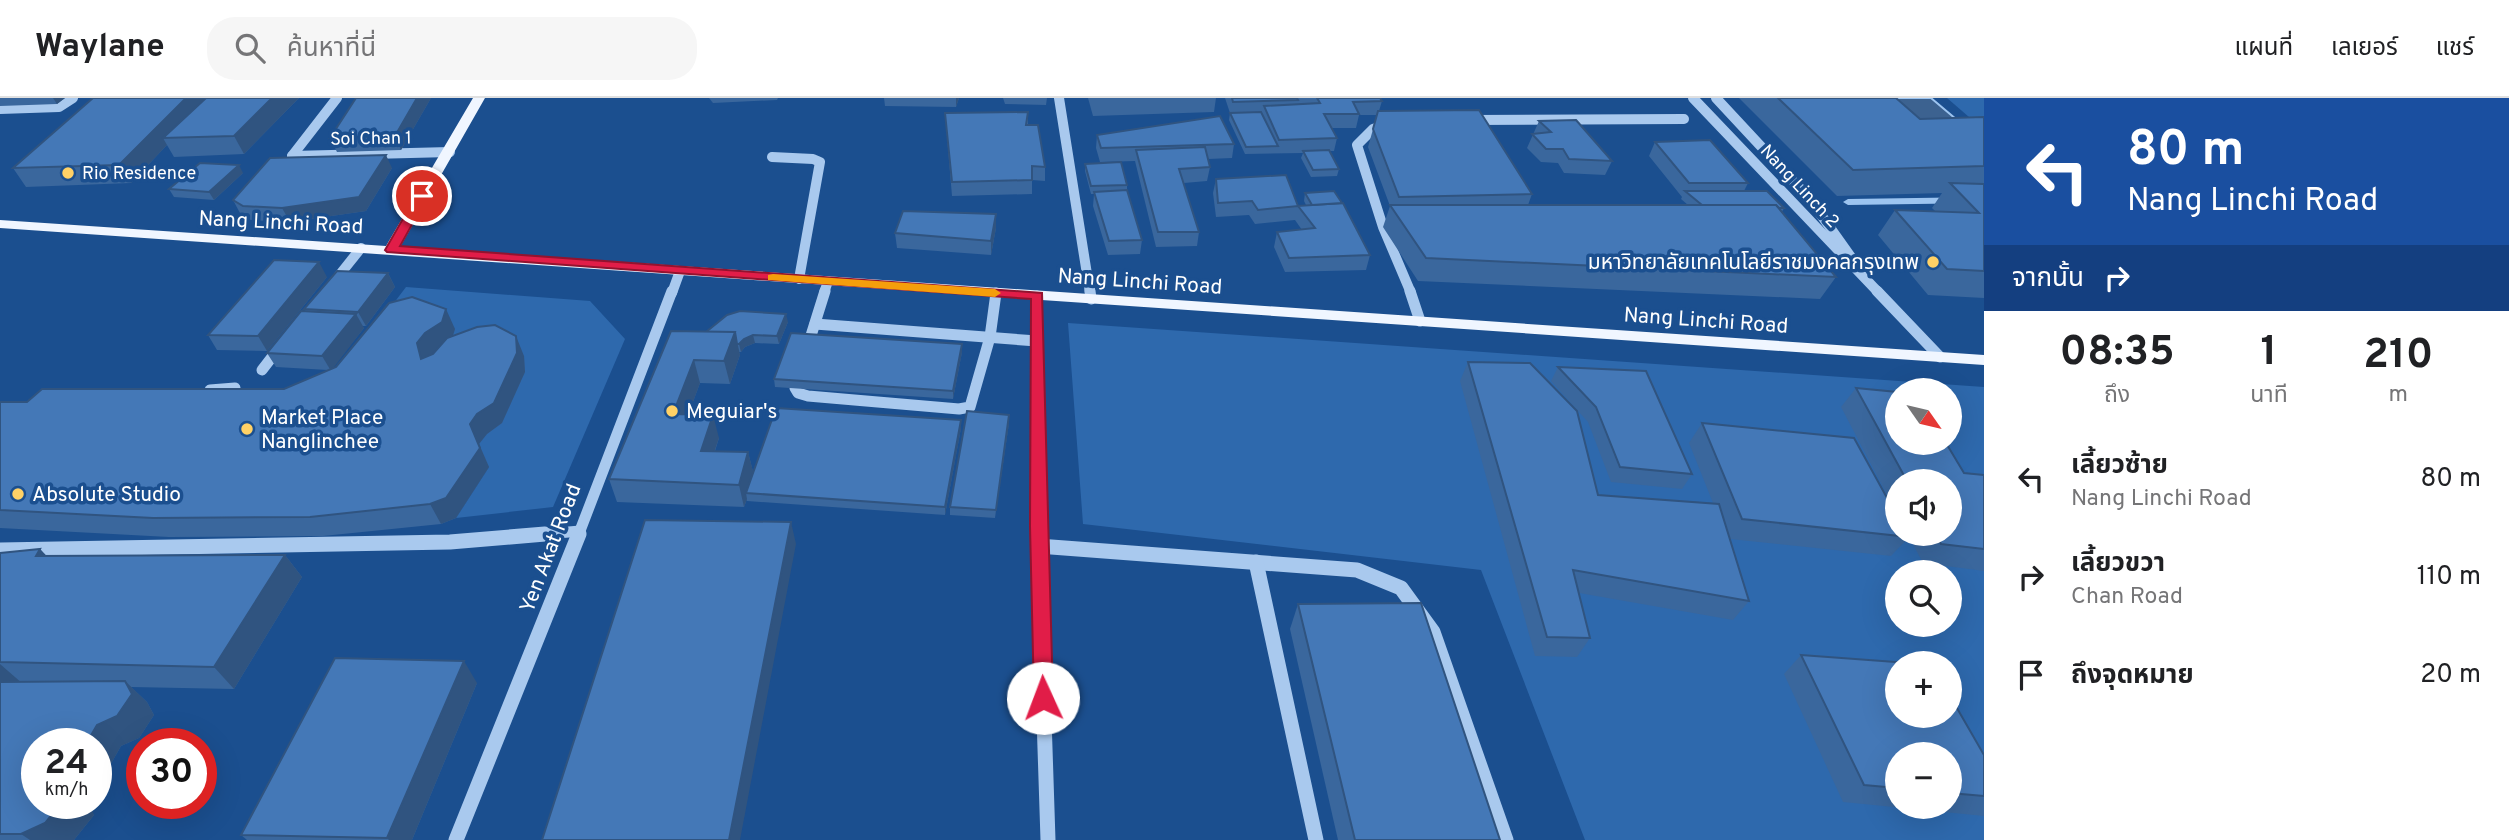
<!DOCTYPE html>
<html lang="th">
<meta charset="utf-8">
<style>
body{margin:0;font-family:Overpass,"Noto Sans Thai",sans-serif;background:#f6f6f6;color:#202124;height:100vh;display:flex;flex-direction:column;font-size:26px;white-space:nowrap}
*{box-sizing:border-box;margin:0}
p{font-size:23px;color:#757577}
.icon{flex:none;width:38px;height:38px;fill:none;stroke:currentColor;stroke-width:2;stroke-linecap:round;stroke-linejoin:round}
.map{position:relative;flex:1;overflow:hidden}
.side{display:flex;flex-direction:column;background:#fff;width:525px}
.side>*{flex:none}
.banner{background:#1a4fa0;color:#fff;overflow:hidden}
.needle{width:46px;rotate:124deg}
.controls{position:absolute;left:1885px;top:280px;display:grid;gap:14px}
.controls a{display:grid;place-items:center;width:77px;height:77px;border-radius:50%;background:#fff;box-shadow:0 7px 28px #0002;font-size:35px}
.speed{position:absolute;left:21px;top:630px;display:flex;gap:14px;font-size:35px;font-weight:700;text-align:center}
.speed>*{display:grid;place-content:center;width:91px;height:91px;border-radius:50%;background:#fff;box-shadow:0 7px 28px #0002;line-height:1}
.speed small{font-size:18px;font-weight:400}
.speed .limit{border:10px solid #d22;background:#fff;color:#111}
.pin{position:absolute;display:grid;place-items:center;width:60px;height:60px;color:#fff;margin:-30px;border:4px solid #fff;border-radius:50%;box-shadow:0 2px 7px #0007}
.me{position:absolute;width:77px;margin:-38px;rotate:358deg;stroke-linejoin:round;filter:drop-shadow(0 0 5px #0008)}
.turn{display:flex;align-items:center;gap:24px;height:147px;padding:0 28px;font-size:32px}
.turn .icon{width:91px;height:91px;stroke-width:2.5}
.turn b{display:block;font-size:49px;line-height:60px}
.then{display:flex;align-items:center;height:66px;padding:0 28px;background:#0003;gap:14px;font-size:26px}
.eta{display:flex;justify-content:space-evenly;align-items:center;height:119px;text-align:center}
.eta b{font-size:42px;font-weight:700;line-height:49px}
ul{padding:0;list-style:none}
li{display:flex;align-items:center;gap:21px;height:98px;padding:0 28px}
li div{flex:1}
li b{display:block;font-size:26px}
li em{font-style:normal}
header{display:flex;align-items:center;gap:42px;box-sizing:border-box;height:98px;padding:0 35px;background:#fff;border-bottom:2px solid #e0e0e0}
header strong{font-size:33px}
nav{display:flex;gap:38px;margin-inline-start:auto;font-size:24px}
.search{width:490px;height:63px;background:#f6f6f6;display:flex;align-items:center;gap:18px;box-sizing:border-box;padding:0 24px;border-radius:28px;color:#757577;font-size:26px}
main{display:flex;flex:1;min-height:0}
.map>svg:first-child{display:block}
</style>
<header>
<strong>Waylane</strong>
<div class="search"><svg class="icon" aria-label="search" viewBox="0 0 24 24"><circle cx="10" cy="10" r="6"/><path d="M15 15l6 6"/></svg>ค้นหาที่นี่</div>
<nav><a>แผนที่</a><a>เลเยอร์</a><a>แชร์</a></nav>
</header>
<main>
<div class="map">
<svg width="1984" height="742" viewBox="0 0 1984 742">
<rect width="100%" height="100%" fill="#1b4f8f"/>
<g fill="#2e69ad" fill-rule="evenodd">
<path d="M1947 0H1984V32Z"/>
<path d="M406 189 590 203 625 241 553 409 456 420 489 369 378 226Z"/>
<path d="M1068 225 1984 289V742H1585L1481 472 1083 426ZM1897 292H1950V345H1897ZM1897 383H1950V436H1897ZM1897 474H1950V527H1897ZM1897 565H1950V618H1897ZM1897 656H1950V709H1897Z"/>
</g>
<path fill="#3c6290" stroke="#9cc4f0" stroke-width="2" d="M1880 0H1931L1976 38 1921 37Z"/>
<g fill="none" stroke-linecap="round" stroke-linejoin="round">
<path fill="#9cc4f0" fill-rule="evenodd" d="M1984 99V105L1848 107 1843 104 1848 101Z"/>
<g stroke="#a9c9ee" stroke-width="10">
<path d="M1059 0 1090 195"/>
<path d="M1693 0 1879 195"/>
<path d="M1716 0 1809 100 1856 166"/>
<path d="M0 11 59 9 73 0"/>
<path d="M1471 22 1684 21"/>
<path d="M1387 26 1373 31 1357 47 1383 129 1411 195"/>
<path d="M292 58 450 54"/>
<path d="M292 58 337 0"/>
<path d="M772 59 813 61 820 64 799 181"/>
<path d="M333 185 361 150"/>
<path d="M672 195 680 173"/>
<path d="M824 195 828 183"/>
</g>
<g stroke="#a9c9ee" stroke-width="11">
<path d="M1090 193 1091 201"/>
<path d="M1410 193 1420 223"/>
<path d="M1877 193 1940 259"/>
<path d="M1037 198 1038 438"/>
<path d="M815 226 1037 243"/>
<path d="M809 244 825 193"/>
<path d="M262 272 279 250"/>
<path d="M795 290 798 295 808 298 959 311 970 309 990 239 996 195"/>
<path d="M210 292 235 290"/>
<path d="M524 438 580 433"/>
<path d="M578 438 672 193"/>
</g>
<g stroke="#a9c9ee" stroke-width="15">
<path d="M1038 436 1048 742"/>
<path d="M1038 448 1357 472 1401 490 1433 534 1506 742"/>
<path d="M0 452 450 444 545 436"/>
<path d="M1256 464 1316 742"/>
<path d="M456 742 579 436"/>
</g>
<path fill="#f0f6ff" fill-rule="evenodd" d="M473 0H485L400 149 1984 257V267L0 130V122L386 148Z"/>
</g>
<g fill="#3a679d" fill-rule="evenodd">
<path d="M0 0H65L57 6 0 8Z"/>
<path d="M93 0H299L244 56 174 59 167 47 131 85 26 89 13 70Z"/>
<path d="M431 0 401 52 337 54 330 40Z"/>
<path d="M709 0H778L777 2 713 5Z"/>
<path d="M884 0H959L956 9 885 8Z"/>
<path d="M1003 0H1047L1046 7 1005 6Z"/>
<path d="M1088 0H1216L1214 14 1093 18Z"/>
<path d="M1225 0H1380L1382 3 1379 13 1532 96 1528 107H1688L1681 101 1682 99 1649 58 1655 44 1748 85 1744 93 1784 110 1782 114 1836 179 1820 201 1418 183 1383 129 1390 108 1368 49 1377 17H1359L1356 30H1332L1337 40 1334 53H1330L1339 71 1337 78 1311 79 1301 60 1303 55 1245 56 1229 22 1230 15Z"/>
<path d="M1739 0H1896L1920 21 1984 19V200L1928 197 1878 137 1895 112 1936 114 1932 110 1942 95 1837 98Z"/>
<path d="M1028 14V27L1045 69V83L1032 82V96L952 98 945 15Z"/>
<path d="M1539 23 1612 63 1605 77 1564 75 1558 65 1541 64 1527 50Z"/>
<path d="M1097 37 1234 46 1232 60 1208 61 1210 69 1207 83 1184 85 1199 134 1197 148 1156 149 1135 63 1100 64 1096 50Z"/>
<path d="M1085 66 1127 87V92L1142 142 1140 156 1108 157 1093 108 1094 96H1091L1085 73Z"/>
<path d="M392 70 366 113 290 124 251 122 241 117 233 102Z"/>
<path d="M243 75 214 102 174 99 169 91Z"/>
<path d="M1216 81 1298 108 1306 107 1304 103 1305 95 1370 157 1366 172 1285 174 1274 149 1277 134 1302 132 1295 122 1255 126 1249 117 1216 119 1213 95Z"/>
<path d="M996 116V130L991 157 897 150 895 135Z"/>
<path d="M388 175 395 189 366 228H362L364 230 332 270 455 231 453 238 524 258 525 274 502 325 487 336 479 346 489 369 456 420 441 426 323 438 169 439 0 430V304H27L284 291 328 272 276 269 267 255 305 213 304 211Z"/>
<path d="M327 179 267 253 217 252 208 237Z"/>
<path d="M788 224 779 246 755 245 745 249 741 254H739L740 257 730 286 700 285 688 317 719 340 715 353 748 354 753 374 961 322V330L945 417 747 403V401L744 409 617 404 609 381 706 234Z"/>
<path d="M962 254 953 301 775 289 774 281Z"/>
<path d="M1468 264 1598 397 1713 405 1689 345 1702 325 1907 436H1950V383H1897V416L1841 309 1856 290 1964 375 1984 377V473L1923 465 1909 439 1891 458 1730 441 1749 503 1733 522 1579 495 1590 540 1577 559 1535 558 1460 283Z"/>
<path d="M1558 269 1692 376 1682 391 1611 384 1588 324 1551 283Z"/>
<path d="M1009 317V325L995 420 950 417V409Z"/>
<path d="M40 451 46 458 285 457 302 479 234 591 131 589 147 604 154 617 139 640 121 648 96 692V646H37L94 717 74 742H0V455Z"/>
<path d="M1298 506 1500 742H1338L1290 531Z"/>
<path d="M1801 557 1984 657V718L1843 704 1784 576ZM1897 656H1950V709H1897Z"/>
<path d="M477 585 412 742H247L241 737Z"/>
</g>
<g fill="#305480">
<path d="M53 0H65L57 6Z"/>
<path d="M186 0H213L163 40 167 47 131 85 119 67Z"/>
<path d="M272 0H299L244 56 234 38Z"/>
<path d="M417 0H431L401 52 395 38Z"/>
<path d="M956 0H959L956 9Z"/>
<path d="M386 57 392 70 366 113 290 124 282 110Z"/>
<path d="M239 67 243 75 214 102 209 94Z"/>
<path d="M996 116V130L991 157V143Z"/>
<path d="M319 164 327 179 267 253 258 238Z"/>
<path d="M388 175 395 189 366 228 358 214Z"/>
<path d="M446 211 455 231 451 244 426 265 421 261 417 245Z"/>
<path d="M356 216 364 230 331 273 322 258Z"/>
<path d="M786 216 788 224 779 246 777 238Z"/>
<path d="M735 234 740 257 730 286 724 263Z"/>
<path d="M753 237 755 245 745 249 741 254 739 246 744 241Z"/>
<path d="M516 238 524 258 525 274 502 325 487 336 479 346 489 369 456 420 441 426 430 406 470 326Z"/>
<path d="M962 246V254L953 301V293Z"/>
<path d="M694 262 700 285 680 339 673 316Z"/>
<path d="M713 317 719 340 707 375 701 353Z"/>
<path d="M1009 317V325L995 420 996 412Z"/>
<path d="M961 322V330L945 417V409Z"/>
<path d="M748 354 754 377 746 395 747 401 744 409 739 387Z"/>
<path d="M791 424 796 446 740 742H729Z"/>
<path d="M40 451 62 474 36 458Z"/>
<path d="M285 457 302 479 234 591 214 569Z"/>
<path d="M464 563 477 585 412 742H389L387 740Z"/>
<path d="M0 566 23 586 0 605Z"/>
<path d="M125 583 147 604 154 617 139 640 121 648 96 692V646H86Z"/>
<path d="M61 705H89L94 717 74 742H30L21 736Z"/>
</g>
<g fill="#4478b7" stroke="#305480" stroke-width="2">
<path d="M93 0H186L119 67 13 70Z"/>
<path d="M206 0H272L234 38 163 40Z"/>
<path d="M356 0H417L395 38 330 40Z"/>
<path d="M1232 0H1297L1298 2 1233 4Z"/>
<path d="M1317 0H1380L1382 3 1353 4 1359 16H1324L1337 40 1279 42 1264 8 1320 5Z"/>
<path d="M1778 0H1896L1920 21 1984 19V68L1853 72Z"/>
<path d="M1479 12 1532 96 1399 99 1373 31 1378 13Z"/>
<path d="M1028 14 1026 27H1038L1045 69 1032 68V82L952 84 945 15Z"/>
<path d="M1261 14 1278 48 1246 49 1230 15Z"/>
<path d="M1220 18 1234 46 1101 50 1097 37Z"/>
<path d="M1576 22 1612 63 1569 61 1563 51H1546L1532 36 1551 34 1539 23Z"/>
<path d="M1710 42 1748 85H1689L1655 44Z"/>
<path d="M1205 49 1210 69 1179 71 1199 134H1158L1136 52Z"/>
<path d="M1329 52 1339 71 1313 72 1303 53Z"/>
<path d="M386 57 359 99 282 110 243 108 233 102 270 60Z"/>
<path d="M1121 64 1127 87 1091 88 1085 66Z"/>
<path d="M200 65 239 67 209 94 169 91Z"/>
<path d="M1286 77 1298 108 1343 105 1370 157 1289 160 1277 134 1315 130 1298 108 1258 112 1252 103 1218 105 1216 81Z"/>
<path d="M1950 85 1984 86V173L1947 171 1895 112 1979 115Z"/>
<path d="M1127 92 1142 142 1109 143 1094 94Z"/>
<path d="M1334 93 1342 105 1312 107 1305 95Z"/>
<path d="M1685 93H1767L1784 110H1779L1776 107H1702Z"/>
<path d="M1390 107H1776L1836 179 1426 160Z"/>
<path d="M903 113 996 116 991 143 895 135Z"/>
<path d="M274 162 319 164 258 238 208 237Z"/>
<path d="M337 173 388 175 358 214 304 211Z"/>
<path d="M412 199 446 211 442 224 425 235 417 245 421 261 433 256 447 240 477 229 495 227 516 238 517 255 494 305 477 316 470 326 480 350 446 400 430 406 310 419 153 420 0 412V304H27L42 291H284L336 269 389 205Z"/>
<path d="M301 213 356 216 322 258 267 255Z"/>
<path d="M740 213 786 216 777 238 753 237 744 241 739 246H737L735 234H706L727 217Z"/>
<path d="M671 233 735 234 724 263 694 262 673 316 713 317 701 353 748 354 739 387 609 381Z"/>
<path d="M791 235 962 246 953 293 774 281Z"/>
<path d="M1468 264 1530 265 1577 313 1598 397 1719 406 1749 503 1573 472 1590 540 1547 539Z"/>
<path d="M1558 269 1646 273 1692 376 1620 369 1596 309Z"/>
<path d="M1856 290 1897 294V345H1946L1964 375 1984 377V451L1941 446 1936 436H1950V383H1907Z"/>
<path d="M776 310 961 322 945 409 746 395Z"/>
<path d="M967 313 1009 317 996 412 950 409Z"/>
<path d="M1702 325 1854 340 1897 418V436H1907L1909 439 1742 421Z"/>
<path d="M645 422 791 424 729 742H542Z"/>
<path d="M40 451 36 458 285 457 214 569 0 564V455Z"/>
<path d="M1421 505 1500 742H1355L1298 506Z"/>
<path d="M1801 557 1909 565H1897V618H1950V598L1984 657V698L1950 695V656H1897V690L1864 687Z"/>
<path d="M335 560 464 563 387 740 241 737Z"/>
<path d="M125 583 132 596 117 618 97 627 86 646H37V705H61L45 725 21 736H0V584Z"/>
</g>
<path fill="#e11d48" stroke="#92132f" stroke-width="2" d="M422 94 428 98 400 148 1042 195 1053 600 1050 605 1043 608 1036 605 1034 600 1030 428 1031 201 387 154 385 152 416 98Z"/>
<path fill="#f59e0b" d="M773 176 995 191 1001 195 995 199 768 182V177Z"/>
<g fill="#ffd166" stroke="#1b4f8f" stroke-width="2.5">
<circle cx="68" cy="75" r="7"/>
<circle cx="1933" cy="164" r="7"/>
<circle cx="672" cy="313" r="7"/>
<circle cx="247" cy="331" r="7"/>
<circle cx="18" cy="396" r="7"/>
</g>
<g text-anchor="middle" stroke-width="7" stroke-linejoin="round" paint-order="stroke">
<g font-size="18" fill="#fff" stroke="#1b4f8f">
<text transform="translate(371 40) rotate(-1)" y="6">Soi Chan 1</text>
<text transform="translate(1800 88) rotate(47)" y="6">Nang Linch 2</text>
</g>
<g font-size="18" fill="#fff" stroke="#1b4f8f" text-anchor="start">
<text x="82" y="81">Rio Residence</text>
</g>
<g font-size="21" fill="#fff" stroke="#1b4f8f">
<text transform="translate(281 124) rotate(3)" y="7">Nang Linchi Road</text>
<text transform="translate(1140 183) rotate(4)" y="7">Nang Linchi Road</text>
<text transform="translate(1706 222) rotate(4)" y="7">Nang Linchi Road</text>
<text transform="translate(550 450) rotate(-69)" y="7">Yen Akat Road</text>
</g>
<g font-size="21" fill="#fff" stroke="#1b4f8f" text-anchor="start">
<text x="1919" y="171" text-anchor="end">มหาวิทยาลัยเทคโนโลยีราชมงคลกรุงเทพ</text>
<text x="686" y="320">Meguiar's</text>
<text x="261" y="326">Market Place<tspan x="261" dy="24">Nanglinchee</tspan></text>
<text x="32" y="403">Absolute Studio</text>
</g>
</g>
</svg>
<div class="controls">
<a><svg class="needle" viewBox="-14 -14 28 28"><path d="M0-13l5 13h-10z" fill="#e53935"/><path d="M0 13l5-13h-10z" fill="#757577"/></svg></a>
<a><svg class="icon" aria-label="sound" viewBox="0 0 24 24"><path d="M4 9h4l5-4v14l-5-4H4zM17 9q2 3 0 6"/></svg></a>
<a><svg class="icon" aria-label="search" viewBox="0 0 24 24"><circle cx="10" cy="10" r="6"/><path d="M15 15l6 6"/></svg></a>
<a>+</a>
<a>−</a>
</div>
<div class="speed"><div>24<small>km/h</small></div><div class="limit">30</div></div>
<div class="pin" style="left:422px;top:98px;background:#d93025"><svg class="icon" aria-label="arrive" viewBox="0 0 24 24"><path d="M6 21V4h12l-3 4 3 4H6"/></svg></div>
<svg class="me" style="left:1043px;top:600px" viewBox="-20 -20 40 40"><circle r="19" fill="#fff"/><path d="M0-13L10 11 0 6-10 11z" fill="#e11d48"/></svg>
</div>
<section class="side">
<div class="banner">
<div class="turn"><svg class="icon" aria-label="left" viewBox="0 0 24 24"><path d="M17 20v-9H6M10 6l-5 5 5 5"/></svg><div><b>80 m</b>Nang Linchi Road</div></div>
<div class="then">จากนั้น<svg class="icon" aria-label="right" viewBox="0 0 24 24"><path d="M7 20v-9h11M14 6l5 5-5 5"/></svg></div>
</div>
<div class="eta">
<div><b>08:35</b><p>ถึง</p></div>
<div><b>1</b><p>นาที</p></div>
<div><b>210</b><p>m</p></div>
</div>
<ul>
<li><svg class="icon" aria-label="left" viewBox="0 0 24 24"><path d="M17 20v-9H6M10 6l-5 5 5 5"/></svg><div><b>เลี้ยวซ้าย</b><p>Nang Linchi Road</p></div><em>80 m</em></li>
<li><svg class="icon" aria-label="right" viewBox="0 0 24 24"><path d="M7 20v-9h11M14 6l5 5-5 5"/></svg><div><b>เลี้ยวขวา</b><p>Chan Road</p></div><em>110 m</em></li>
<li><svg class="icon" aria-label="arrive" viewBox="0 0 24 24"><path d="M6 21V4h12l-3 4 3 4H6"/></svg><div><b>ถึงจุดหมาย</b></div><em>20 m</em></li>
</ul>
</section>
</main>
